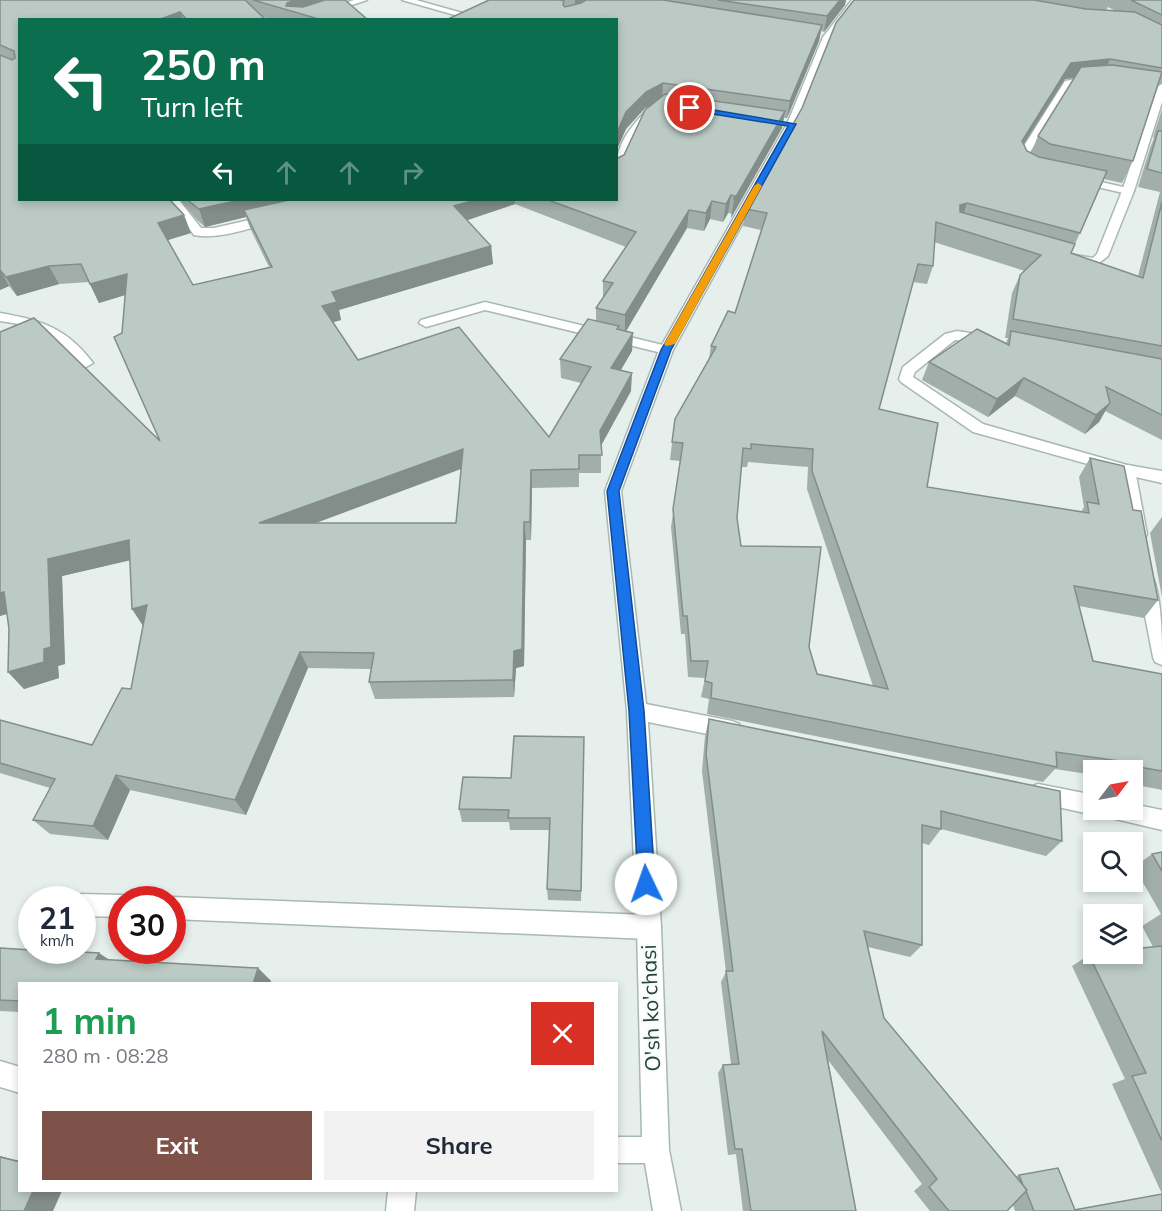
<!DOCTYPE html>
<meta charset="utf-8">
<style>
body{margin:0;font-family:Mulish,sans-serif;background:#f2f2f3;color:#1f2937;height:100vh;display:flex;flex-direction:column;font-size:22px;white-space:nowrap}
*{box-sizing:border-box;margin:0}
p{font-size:20px;color:#747a83}
.icon{flex:none;width:33px;height:33px;fill:none;stroke:currentColor;stroke-width:2;stroke-linecap:round;stroke-linejoin:round}
.map{position:relative;flex:1;overflow:hidden}
.side{position:absolute;left:18px;top:982px;width:600px;height:210px;display:flex;flex-direction:column;background:#fff;border-radius:0px;box-shadow:0 3px 9px #0003}
.side>*{flex:none}
.top-card{position:absolute;left:18px;top:18px;width:600px;height:183px;border-radius:0px;box-shadow:0 3px 9px #0003;background:#0b6e4f;color:#fff;overflow:hidden}
.needle{width:39px;rotate:58deg}
.tools{position:absolute;left:1083px;top:760px;display:grid;gap:12px}
.tools a{display:grid;place-items:center;width:60px;height:60px;border-radius:0px;background:#fff;box-shadow:0 3px 9px #0003;font-size:30px}
.speed{position:absolute;left:18px;top:886px;display:flex;gap:12px;font-size:30px;font-weight:700;text-align:center}
.speed>*{display:grid;place-content:center;width:78px;height:78px;border-radius:50%;background:#fff;box-shadow:0 3px 9px #0003;line-height:1}
.speed small{font-size:15px;font-weight:400}
.speed .limit{border:9px solid #d22;background:#fff;color:#111}
.pin{position:absolute;display:grid;place-items:center;width:51px;height:51px;color:#fff;margin:-26px;border:3px solid #fff;border-radius:50%;box-shadow:0 2px 6px #0007}
.me{position:absolute;width:66px;margin:-33px;rotate:357deg;stroke-linejoin:round;filter:drop-shadow(0 0 4px #0008)}
.turn{display:flex;align-items:center;gap:21px;height:126px;padding:0 24px;font-size:27px}
.turn .icon{width:78px;height:78px;stroke-width:2.5}
.turn b{display:block;font-size:42px;line-height:51px}
.lanes{display:flex;align-items:center;height:57px;padding:0 24px;background:#0003;justify-content:center;gap:30px;direction:ltr}
.lanes .off{opacity:.35}
.round{display:grid;place-items:center;flex:none;width:63px;height:63px;border-radius:0px;background:#f2f2f3}
.head{display:flex;align-items:center;justify-content:space-between;height:102px;padding:0 24px}
h1{font-size:36px;font-weight:700;line-height:45px;color:#1e9e55}
.action{display:flex;gap:12px;margin-top:auto;padding:12px 24px}
.action a{flex:1;height:69px;border-radius:0px;background:#7f5249;color:#fff;font-size:24px;font-weight:700;line-height:69px;text-align:center}
.action a+a{background:#f2f2f3;color:#1f2937}
.map>svg:first-child{display:block}
</style>
<div class="map">
<svg width="1162" height="1211" viewBox="0 0 1162 1211">
<rect width="100%" height="100%" fill="#e6efeb"/>
<g fill="none" stroke-linecap="round" stroke-linejoin="round">
<g stroke="#a8b8b2" stroke-width="3">
<g id="lane">
<path d="M354 0H367L306 20H291Z"/>
<path d="M402 0H416L473 16 469 19Z"/>
<path d="M1094 76 1097 77V81L1071 85 1027 157 1030 162 1037 168 1036 170C1026 173 1020 165 1017 157L1065 81Z"/>
<path d="M649 107 658 109 635 136 621 171 616 174C616 142 629 130 649 107Z"/>
<path d="M1079 177 1132 189 1134 191 1128 194 1075 182 1073 180Z"/>
<path d="M168 200H179L201 228H214L271 215 277 219 275 221C251 228 219 240 194 235Z"/>
<path d="M485 302 671 347 673 350 666 354 485 310 426 327 419 323 421 320Z"/>
<path d="M957 331 989 336 996 340 989 344 955 340 915 372 913 377 983 424 1127 465 1162 471V483L1127 475 973 432 901 382 899 379 903 367 945 334Z"/>
<path d="M82 894 122 895 131 900H122V917L82 916V900H73L74 897Z"/>
<path d="M172 897 649 915 657 919 661 927 657 935 649 939 172 919V900H164Z"/>
<path d="M388 1191H416L414 1211H386Z"/>
</g>
</g>
<g stroke="#a8b8b2" stroke-width="3">
<g id="street">
<path d="M852 0H860L831 37 797 124 673 350 621 491 646 704 732 721 739 724 742 730 739 736 732 739 648 722 661 927 669 1150 681 1211H653L645 1163H616V1137H642L637 927 627 711 605 491 659 350 787 124 823 37Z"/>
<path d="M1162 84V102L1134 191 1108 256 1095 266 1069 260 1067 257 1069 254 1093 258 1097 254 1122 191 1157 87Z"/>
<path d="M0 313C41 320 67 328 93 363L86 367 81 366 54 338 25 325 0 321Z"/>
<path d="M1127 465 1133 466 1135 470 1147 534 1145 538 1139 540 1133 538 1131 534 1119 470 1121 466Z"/>
<path d="M1148 578 1154 580C1162 604 1162 638 1162 665L1155 662 1153 657 1139 585 1142 580Z"/>
<path d="M1038 784 1094 795V810H1102L1094 815 1031 801 1027 794 1031 787Z"/>
<path d="M1132 804 1162 810V830L1107 817 1104 810H1132Z"/>
<path d="M0 1061 20 1067V1093L0 1087Z"/>
</g>
</g>
<use href="#lane" fill="#fff" fill-rule="evenodd"/>
<use href="#street" fill="#fff" fill-rule="evenodd"/>
</g>
<g fill="#a1aea9" fill-rule="evenodd">
<path d="M0 0H345L368 20H272L264 17 266 20H20V200L191 233 167 240 193 285 269 267 250 228 246 217 205 227 197 220 180 200H616L624 155 648 107 645 108 626 129 616 151V20L489 0H846L845 5 824 32 821 31 819 41 787 118H784L782 128 731 218 732 214 728 213 723 222 710 219 704 231 687 228 626 331 632 351 621 370 631 391 601 446V473H579V487L532 488 531 540H526L524 666 516 668 514 697 375 699 369 682 371 669 308 668 246 815 130 790 108 840 50 834 33 820 50 788 0 773V720L92 745 131 689 143 625 130 560 62 576 65 664 58 666 59 678 24 689 8 672 9 629 7 614 0 616V332L160 441 122 333 125 295 99 303 89 282 59 284 17 296 9 286 0 290ZM515 204 626 247 603 281V298L596 308V321L560 359 561 378 581 383 549 437 358 360 333 322 341 320 339 310 493 264 491 246 467 220ZM461 469 456 523H316Z"/>
<path d="M854 0H1162V83L1159 84 1133 161 1122 183 1104 179 1071 253 1138 276 1160 192 1138 187 1150 148 1154 138 1153 137 1162 109V440L1105 411 1099 422 1085 434 1015 396 988 417 922 380 929 362 1006 343 1008 338H1005L1012 293 1020 275 1025 271 934 242 933 266 927 284 913 282 879 409 927 487 1081 512 1084 507 1079 477 1090 458 1133 510 1158 600 1144 618 1079 606 1093 661 1162 674V790L1132 784V771H1094V775L1055 769 1043 782 707 714 709 699 701 697 705 678 688 677 685 634H681L671 527 681 461 670 460 675 419 709 358 711 346 735 313 761 230 743 226 746 209 802 108ZM1108 7 1116 11 1106 10ZM1074 78 1038 136 1031 153 1027 151 1023 144 1065 79ZM748 462 808 467 807 489 873 686 817 674 809 647 741 546 737 518 741 467H747Z"/>
<path d="M1162 517V597L1150 533Z"/>
<path d="M709 719 1062 841 1046 856 941 829 929 845 922 843V945L910 957 868 947 884 1018 1016 1176 1058 1168 1075 1209 1162 1194 1112 1084 1125 1079 1072 966 1089 955 1153 947 1142 926 1161 914 1134 867 1152 854 1162 852V1211H1015L1013 1205 1007 1211H930L914 1191 922 1184 828 1060 856 1211H743L736 1154 728 1155 718 1073 723 1065 731 1064 721 982 726 972 702 771 705 736Z"/>
<path d="M584 737 581 901 548 900 547 889 550 830H510L509 822H462L459 809 511 778Z"/>
<path d="M0 948 110 960 258 968 271 981 270 984H20V1012L0 1011Z"/>
</g>
<g fill="#838d89">
<path d="M295 0H333L303 14 286 6 287 3Z"/>
<path d="M575 0H585L575 9Z"/>
<path d="M840 0H846L845 5 824 32 827 16Z"/>
<path d="M180 12 183 20H158Z"/>
<path d="M822 25 819 41 787 118 790 101Z"/>
<path d="M1110 59 1103 75 1065 79 1015 158 1022 141 1071 63Z"/>
<path d="M663 83 662 100 645 108 626 129 616 151V135L626 112 646 92Z"/>
<path d="M785 111 782 128 731 218 734 200Z"/>
<path d="M731 195 728 213 723 222 726 204Z"/>
<path d="M240 200H323L244 210 246 217 205 227 199 209Z"/>
<path d="M475 200H515V204L456 224 454 206Z"/>
<path d="M712 201 710 219 704 231 706 213Z"/>
<path d="M967 203 961 221 954 223 960 205Z"/>
<path d="M689 210 687 228 625 333V315Z"/>
<path d="M184 215 191 233 165 241 158 223Z"/>
<path d="M491 246 493 264 339 310 341 320 327 324 322 306 332 292Z"/>
<path d="M49 266 59 284 17 296 6 277Z"/>
<path d="M0 270 9 286 0 290Z"/>
<path d="M127 274 135 292 99 303 90 284Z"/>
<path d="M633 333 632 351 611 386V368Z"/>
<path d="M632 373 631 391 599 449 600 431Z"/>
<path d="M1024 378 1015 396 988 417 997 399Z"/>
<path d="M1110 403 1099 422 1085 434 1096 415Z"/>
<path d="M463 449 466 467 267 541 259 523Z"/>
<path d="M531 470 532 488 531 540 530 522Z"/>
<path d="M524 522 526 540 524 666 516 668 514 697 513 680 514 651Z"/>
<path d="M129 540 140 558 62 576 65 664 58 666 59 678 24 689 8 672 44 649 48 559Z"/>
<path d="M4 592 19 610 0 616V593Z"/>
<path d="M147 605 143 626 132 609Z"/>
<path d="M300 652 308 668 246 815 235 800Z"/>
<path d="M116 775 130 790 108 840 93 826Z"/>
<path d="M99 953 119 966 96 959Z"/>
<path d="M258 968 271 981 270 984H253Z"/>
<path d="M0 1156 20 1161V1162L0 1157Z"/>
<path d="M33 1191H62L53 1211H24Z"/>
</g>
<g fill="#bbcac4" stroke="#838d89" stroke-width="1.5" fill-rule="evenodd">
<path d="M0 0H245L266 20H187L180 12 158 20H20V200H170L184 215 158 223 193 285 272 267 244 210 289 200H475L454 206 491 246 332 292 337 302 322 306 358 360 459 327 549 437 591 367 560 359 588 319 619 326 617 329 633 333 611 368 632 373 600 431 602 455H579V469L531 470 530 522H524L522 649 514 651 513 680 369 682 374 653 300 652 235 800 116 775 93 826 33 820 55 779 0 763V720L92 745 122 688 131 689 147 605 132 609 129 540 48 559 51 647 44 649V662L8 672 9 629 4 592 0 593V332L34 318 160 441 114 337 122 333 127 274 90 284 81 264 49 266 6 277 0 270V55L12 60 15 58 14 51 0 45ZM463 449 456 523H259Z"/>
<path d="M253 0H295L287 3 286 6 303 7 325 0H345L368 20H322Z"/>
<path d="M489 0H559L564 1 563 5 565 7 581 3 586 0H663L822 25 790 101 663 83 646 92 626 112 616 135V20H446Z"/>
<path d="M718 0H840L827 16Z"/>
<path d="M854 0H1034L1086 9 1135 12 1162 25V68L1110 59 1071 63 1022 141 1027 151 1039 157 1107 171 1080 233 967 203 960 205V212L1075 244 1071 253 1143 278 1162 202V346L1013 319 1020 275 1041 255 936 222 933 266 918 264 879 409 938 423 927 487 1089 513 1087 502 1099 504 1090 458 1124 466 1133 510 1141 511 1158 600 1074 586 1093 661 1162 674V771L1133 766V763L1056 752 1057 767 711 698 712 683 705 681 708 661H691L687 616H683L673 509 683 443 672 442 675 419 716 347 711 346 728 311 735 313 767 213 746 209 802 108 836 23ZM751 444 813 449 812 471 888 689 817 674 809 647 821 547 741 546 737 518 743 448 751 449Z"/>
<path d="M1131 0H1162V15Z"/>
<path d="M1112 65 1162 72 1133 161 1050 144 1038 136 1081 67Z"/>
<path d="M665 94 785 111 734 200 735 196 731 195 726 204 712 201 706 213 689 210 625 315 596 308 613 283 603 281 636 232 548 200H616V159L624 155 645 110Z"/>
<path d="M1158 131H1162V173L1147 169Z"/>
<path d="M188 200H240L199 209 190 202Z"/>
<path d="M977 329 1009 345 1011 331 1162 359V415L1106 387 1110 403 1096 415 1024 378 997 399 929 362Z"/>
<path d="M709 719 1060 791 1062 841 941 811V829L922 825V945L864 931 884 1018 1027 1190 1007 1211H949L929 1187 937 1179 822 1031 856 1211H751L742 1149H735L723 1065 739 1064 726 971H733L706 754Z"/>
<path d="M514 736 584 737 581 891 547 889 550 818H508L509 810 459 809 463 777 511 778Z"/>
<path d="M1162 852V871L1152 854Z"/>
<path d="M1162 946V1141L1132 1076 1146 1073 1089 955 1098 954H1132V949Z"/>
<path d="M0 948 32 950V951H62L99 953 96 959 258 968 253 984H20V1001L0 1000Z"/>
<path d="M0 1157 20 1162V1191H33L24 1211H0Z"/>
<path d="M1058 1168 1075 1210 1162 1194V1211H1034L1026 1191 1027 1190 1023 1185 1019 1175Z"/>
</g>
<path fill="#1a73e8" stroke="#114b97" stroke-width="1.5" d="M690 106 796 124 671 350 619 491 644 711 655 884 652 890 646 892 640 890 638 884 629 711 607 491 661 350 788 126 688 110 687 108Z"/>
<path fill="#f59e0b" d="M758 183 762 186 675 344 666 346 664 344 754 186Z"/>
<g text-anchor="middle" stroke-width="4.5" stroke-linejoin="round" paint-order="stroke">
<g font-size="21" fill="#24423a" stroke="#f7fbf9">
<text transform="translate(651 1008) rotate(-92)" y="7">O'sh ko'chasi</text>
</g>
</g>
</svg>
<div class="tools">
<a><svg class="needle" viewBox="-14 -14 28 28"><path d="M0-13l5 13h-10z" fill="#e53935"/><path d="M0 13l5-13h-10z" fill="#747a83"/></svg></a>
<a><svg class="icon" aria-label="search" viewBox="0 0 24 24"><circle cx="10" cy="10" r="6"/><path d="M15 15l6 6"/></svg></a>
<a><svg class="icon" aria-label="layers" viewBox="0 0 24 24"><path d="M12 4l9 5-9 5-9-5zM3 14l9 5 9-5"/></svg></a>
</div>
<div class="speed"><div>21<small>km/h</small></div><div class="limit">30</div></div>
<div class="pin" style="left:690px;top:108px;background:#d93025"><svg class="icon" aria-label="arrive" viewBox="0 0 24 24"><path d="M6 21V4h12l-3 4 3 4H6"/></svg></div>
<svg class="me" style="left:646px;top:884px" viewBox="-20 -20 40 40"><circle r="19" fill="#fff"/><path d="M0-13L10 11 0 6-10 11z" fill="#1a73e8"/></svg>
<div class="top-card">
<div class="turn"><svg class="icon" aria-label="left" viewBox="0 0 24 24"><path d="M17 20v-9H6M10 6l-5 5 5 5"/></svg><div><b>250 m</b>Turn left</div></div>
<div class="lanes"><svg class="icon" aria-label="left" viewBox="0 0 24 24"><path d="M17 20v-9H6M10 6l-5 5 5 5"/></svg><svg class="icon off" aria-label="ahead" viewBox="0 0 24 24"><path d="M12 20V5M6 11l6-6 6 6"/></svg><svg class="icon off" aria-label="ahead" viewBox="0 0 24 24"><path d="M12 20V5M6 11l6-6 6 6"/></svg><svg class="icon off" aria-label="right" viewBox="0 0 24 24"><path d="M7 20v-9h11M14 6l5 5-5 5"/></svg></div>
</div>
<section class="side">
<div class="head"><div><h1>1 min</h1><p>280 m · 08:28</p></div><a class="round" style="background:#d93025;color:#fff"><svg class="icon" aria-label="close" viewBox="0 0 24 24"><path d="M6 6l12 12M18 6L6 18"/></svg></a></div>
<div class="action"><a>Exit</a><a>Share</a></div>
</section>
</div>
